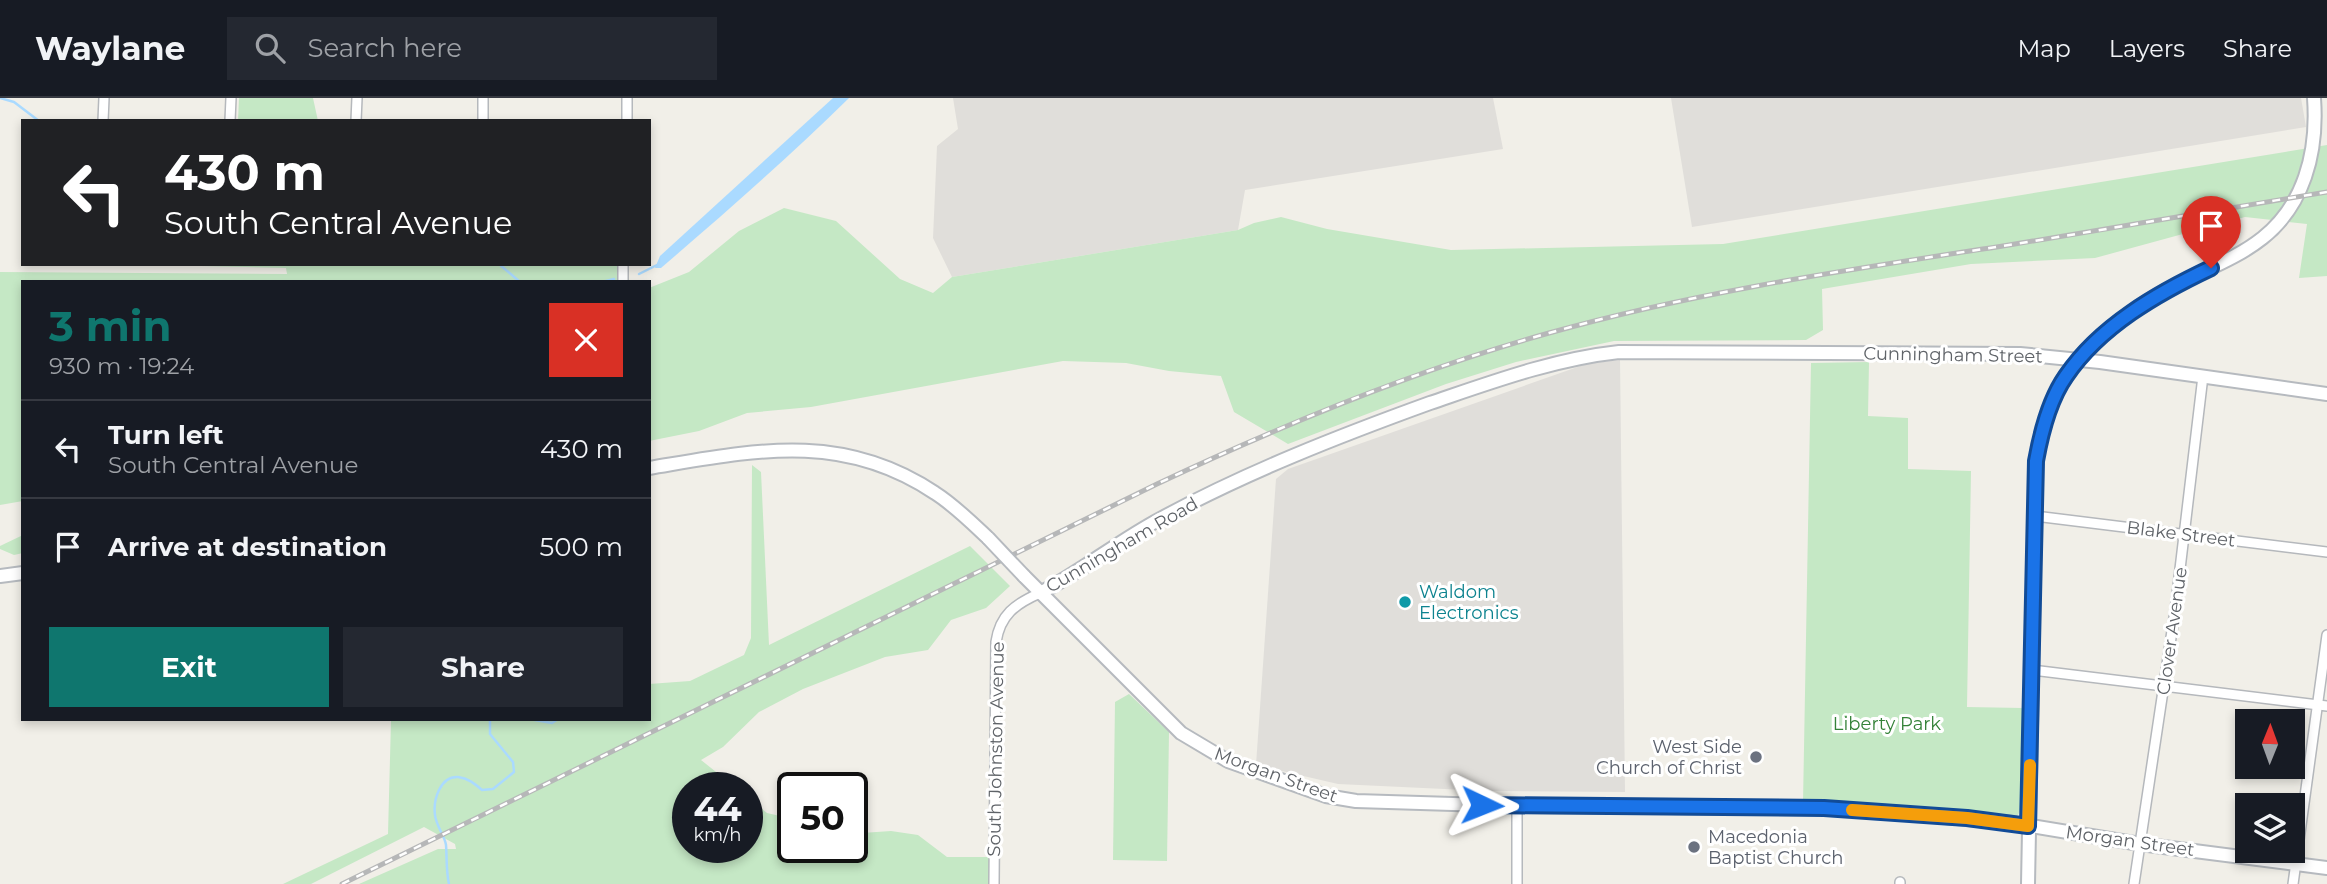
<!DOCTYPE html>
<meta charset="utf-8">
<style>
body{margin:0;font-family:Montserrat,sans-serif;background:#242831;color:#f1f3f6;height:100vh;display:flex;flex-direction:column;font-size:26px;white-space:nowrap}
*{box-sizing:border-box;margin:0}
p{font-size:23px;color:#9ea1a6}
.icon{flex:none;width:38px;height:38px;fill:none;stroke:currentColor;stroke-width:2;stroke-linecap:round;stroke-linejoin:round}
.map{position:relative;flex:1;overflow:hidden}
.sheet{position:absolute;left:21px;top:182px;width:630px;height:441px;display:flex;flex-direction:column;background:#171b24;border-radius:0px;box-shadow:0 4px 10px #0003}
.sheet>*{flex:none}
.top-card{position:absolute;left:21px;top:21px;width:630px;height:147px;border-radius:0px;box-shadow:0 4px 10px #0003;background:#202124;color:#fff;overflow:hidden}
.needle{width:46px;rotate:1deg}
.controls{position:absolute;left:2235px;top:611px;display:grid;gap:14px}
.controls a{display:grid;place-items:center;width:70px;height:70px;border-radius:0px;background:#171b24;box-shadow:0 4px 10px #0003;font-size:35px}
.speed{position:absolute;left:672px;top:674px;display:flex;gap:14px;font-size:35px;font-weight:700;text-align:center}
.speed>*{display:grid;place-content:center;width:91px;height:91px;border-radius:50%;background:#171b24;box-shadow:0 4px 10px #0003;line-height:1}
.speed small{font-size:18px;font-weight:400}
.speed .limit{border:4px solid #111;border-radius:10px;background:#fff;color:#111}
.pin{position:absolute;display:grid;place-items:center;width:60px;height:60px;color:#fff;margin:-72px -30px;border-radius:50% 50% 50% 0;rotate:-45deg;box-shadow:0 0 7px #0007}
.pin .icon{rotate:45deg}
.me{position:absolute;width:77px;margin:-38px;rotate:92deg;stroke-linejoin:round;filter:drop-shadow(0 0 5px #0008)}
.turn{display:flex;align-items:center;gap:24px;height:147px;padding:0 28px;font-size:32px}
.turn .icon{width:91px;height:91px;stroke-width:2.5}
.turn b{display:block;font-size:49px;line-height:60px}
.round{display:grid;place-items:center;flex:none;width:74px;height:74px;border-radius:0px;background:#242831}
.head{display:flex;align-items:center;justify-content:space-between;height:119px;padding:0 28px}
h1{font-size:42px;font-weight:700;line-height:52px;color:#0f766e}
.action{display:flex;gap:14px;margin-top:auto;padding:14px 28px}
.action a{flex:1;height:80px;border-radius:0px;background:#0f766e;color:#fff;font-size:28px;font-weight:700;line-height:80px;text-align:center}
.action a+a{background:#242831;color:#f1f3f6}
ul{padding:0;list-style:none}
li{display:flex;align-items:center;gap:21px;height:98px;padding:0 28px;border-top:2px solid #363941}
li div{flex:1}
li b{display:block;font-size:26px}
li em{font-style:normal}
header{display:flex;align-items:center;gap:42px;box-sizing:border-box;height:98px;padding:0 35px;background:#171b24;border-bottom:2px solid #363941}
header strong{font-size:33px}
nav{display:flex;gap:38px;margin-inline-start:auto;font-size:24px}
.search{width:490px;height:63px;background:#242831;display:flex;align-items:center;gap:18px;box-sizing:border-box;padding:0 24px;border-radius:0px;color:#9ea1a6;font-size:26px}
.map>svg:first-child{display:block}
</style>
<header>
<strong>Waylane</strong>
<div class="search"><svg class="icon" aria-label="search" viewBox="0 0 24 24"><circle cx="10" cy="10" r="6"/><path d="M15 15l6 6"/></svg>Search here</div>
<nav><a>Map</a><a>Layers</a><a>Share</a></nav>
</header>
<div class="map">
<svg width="2327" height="786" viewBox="0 0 2327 786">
<rect width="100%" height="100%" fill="#f1efe8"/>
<g fill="#e0deda">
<path d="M953 0H1493L1503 51 1245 92 1238 132 952 179 933 140 937 48 958 31Z"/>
<path d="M1671 0H2301L2306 29 1692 129Z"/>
<path d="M1620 262 1625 694 1487 693 1338 686 1256 667 1276 381 1288 371 1586 266Z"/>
</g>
<g fill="#c5e8c5">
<path d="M239 0H313L318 23H238Z"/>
<path d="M2327 47V178L2299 180 2307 126 2245 119 2095 160 1971 166 1822 191 1823 232 1806 242 1614 243 1516 264 1446 286 1288 346 1234 314 1221 278 1169 273 1126 265 1063 263 811 309 747 315 699 333 649 343V190L689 174 739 133 784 110 836 123 900 181 933 195 952 179 1238 132 1254 125 1281 119 1327 131 1451 152 1723 146Z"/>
<path d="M113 166H617V184H23V403L0 407V174L287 176 286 170Z"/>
<path d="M1869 264 1868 318 1908 320V371L1971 373 1967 609 2023 610 2022 709 2018 717 2010 721 1803 705 1811 265Z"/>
<path d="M752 367 761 374 769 547 970 448 1010 488 986 510 951 522 928 552 885 559 803 591 759 614 723 649 701 662 735 689 688 690V749H747V699L767 715 793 721V749H852V733L862 735 891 733 918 737 947 759H989V786H359L438 751H456L455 746 424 729 311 786H283L388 736 391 623 649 621V586L690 583 744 557 751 540Z"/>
<path d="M23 437V455L14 457 0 451V448Z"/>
<path d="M1129 596 1169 634 1167 763 1113 762 1115 604Z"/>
</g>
<path fill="#aadaff" d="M833 0H849C789 59 725 115 661 170H655L660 158Z"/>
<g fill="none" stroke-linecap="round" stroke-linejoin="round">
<g stroke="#aadaff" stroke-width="2.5">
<path d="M0 0 14 4 39 23"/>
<path d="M499 166 520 184"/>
<path d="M639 176 657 167"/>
<path d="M602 184 614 181"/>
<path d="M529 621 552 625 558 621"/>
<path d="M449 786C446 773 447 761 446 747 445 738 436 728 435 717 433 702 440 678 458 679 468 680 475 686 482 692L493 691 514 674 513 664 490 636V621"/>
</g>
<g stroke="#b5b8bc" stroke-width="12">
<g id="street">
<path d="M103 23 104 0"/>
<path d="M230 23 231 0"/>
<path d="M356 23 357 0"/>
<path d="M483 23V0"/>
<path d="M627 23V0"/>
<path d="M623 184V166"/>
<path d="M2035 418 2327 454"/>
<path d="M2032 572 2327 608"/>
<path d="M994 786 996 544C1000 517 1015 506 1040 495"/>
<path d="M1517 786V708"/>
<path d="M1900 786V784"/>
<path d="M2134 786 2175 513 2203 278"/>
<path d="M2293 786 2327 537"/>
</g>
</g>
<g stroke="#b6babf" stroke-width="16">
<g id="secondary">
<path d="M649 370C752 353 841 332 935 395 954 407 971 424 988 440"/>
<path d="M0 478 23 475"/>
<path d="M1024 478 1181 635 1228 663 1326 698 1356 703 1517 708 1824 710 1889 714 2013 725 2140 746 2327 770"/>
<path d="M1040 495C1082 473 1120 442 1162 420 1247 374 1339 338 1430 305 1492 284 1554 261 1619 254L2020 256 2100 264 2327 296"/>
<path d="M2028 786 2036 363C2041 335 2049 303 2065 278 2084 250 2116 224 2143 206 2206 163 2277 160 2305 79 2314 53 2316 27 2314 0"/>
</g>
</g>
<use href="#street" stroke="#fff" stroke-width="9"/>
<use href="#secondary" stroke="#fff" stroke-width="12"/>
<g stroke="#b6b7b8" stroke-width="5">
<path id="rail" d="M342 786 1157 386C1284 326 1413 273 1549 235 1699 193 1854 171 2009 147 2115 130 2221 111 2327 94"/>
</g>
<use href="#rail" stroke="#fff" stroke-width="2.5" stroke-dasharray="8" stroke-linecap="butt"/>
<g stroke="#b6babf" stroke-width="16" stroke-linecap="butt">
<path id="secondary-bridge" d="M988 440 1024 478"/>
</g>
<use href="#secondary-bridge" stroke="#fff" stroke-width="12"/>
</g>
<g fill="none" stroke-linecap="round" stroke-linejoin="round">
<g stroke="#114b97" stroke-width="18">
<path id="route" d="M1482 707 1824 710 1967 720 2028 728 2036 363C2041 335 2049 302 2066 278 2100 228 2158 195 2211 170"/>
</g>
<use href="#route" stroke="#1a73e8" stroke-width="12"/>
<path stroke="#f59e0b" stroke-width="12" d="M1852 712 1967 720 2028 728 2030 667"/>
</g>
<circle fill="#0f9aa8" stroke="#fff" stroke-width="2.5" cx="1405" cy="504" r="7"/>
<g fill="#6b7280" stroke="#fff" stroke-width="2.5">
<circle cx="1756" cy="659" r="7"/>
<circle cx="1694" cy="749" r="7"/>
</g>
<g text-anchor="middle" stroke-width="6" stroke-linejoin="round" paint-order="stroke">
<g font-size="18" fill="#5f6368" stroke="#fff">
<text transform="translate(1953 257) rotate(1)" y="6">Cunningham Street</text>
<text transform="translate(2181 436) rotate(7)" y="6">Blake Street</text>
<text transform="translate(1122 447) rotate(-30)" y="6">Cunningham Road</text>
<text transform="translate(2172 533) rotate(-82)" y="6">Clover Avenue</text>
<text transform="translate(996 651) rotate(-89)" y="6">South Johnston Avenue</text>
<text transform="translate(1276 677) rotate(20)" y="6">Morgan Street</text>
<text transform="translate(2130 743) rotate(8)" y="6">Morgan Street</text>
</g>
<g font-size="18" fill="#0d838f" stroke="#fff" text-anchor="start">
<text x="1419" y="500">Waldom<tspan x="1419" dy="21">Electronics</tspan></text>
</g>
<g font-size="18" fill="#348238" stroke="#fff">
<text x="1887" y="632">Liberty Park</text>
</g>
<g font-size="18" fill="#5b616d" stroke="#fff" text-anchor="end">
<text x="1742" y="655">West Side<tspan x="1742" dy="21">Church of Christ</tspan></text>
<text x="1708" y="745" text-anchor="start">Macedonia<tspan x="1708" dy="21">Baptist Church</tspan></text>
</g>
</g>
</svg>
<div class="controls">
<a><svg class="needle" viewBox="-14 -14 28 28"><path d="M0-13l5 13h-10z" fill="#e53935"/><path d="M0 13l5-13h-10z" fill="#9ea1a6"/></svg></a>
<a><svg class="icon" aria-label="layers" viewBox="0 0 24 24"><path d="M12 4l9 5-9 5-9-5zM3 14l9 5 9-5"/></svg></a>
</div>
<div class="speed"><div>44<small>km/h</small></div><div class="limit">50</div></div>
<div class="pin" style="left:2211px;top:170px;background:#d93025"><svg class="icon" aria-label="arrive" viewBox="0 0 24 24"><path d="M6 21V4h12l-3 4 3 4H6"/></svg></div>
<svg class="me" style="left:1482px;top:707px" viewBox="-20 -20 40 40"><path d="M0-17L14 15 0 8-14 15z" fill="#1a73e8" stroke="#fff" stroke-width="4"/></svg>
<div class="top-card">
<div class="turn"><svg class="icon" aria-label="left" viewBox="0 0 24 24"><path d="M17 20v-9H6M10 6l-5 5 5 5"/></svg><div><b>430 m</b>South Central Avenue</div></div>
</div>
<section class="sheet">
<div class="head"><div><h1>3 min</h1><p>930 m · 19:24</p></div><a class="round" style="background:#d93025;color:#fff"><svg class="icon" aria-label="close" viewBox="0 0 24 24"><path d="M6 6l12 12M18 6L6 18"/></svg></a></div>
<ul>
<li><svg class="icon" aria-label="left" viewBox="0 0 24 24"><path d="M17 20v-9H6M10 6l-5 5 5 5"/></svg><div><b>Turn left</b><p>South Central Avenue</p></div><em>430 m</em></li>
<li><svg class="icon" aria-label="arrive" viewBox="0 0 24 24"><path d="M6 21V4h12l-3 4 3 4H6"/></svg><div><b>Arrive at destination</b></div><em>500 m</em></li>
</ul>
<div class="action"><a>Exit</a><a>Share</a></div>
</section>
</div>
